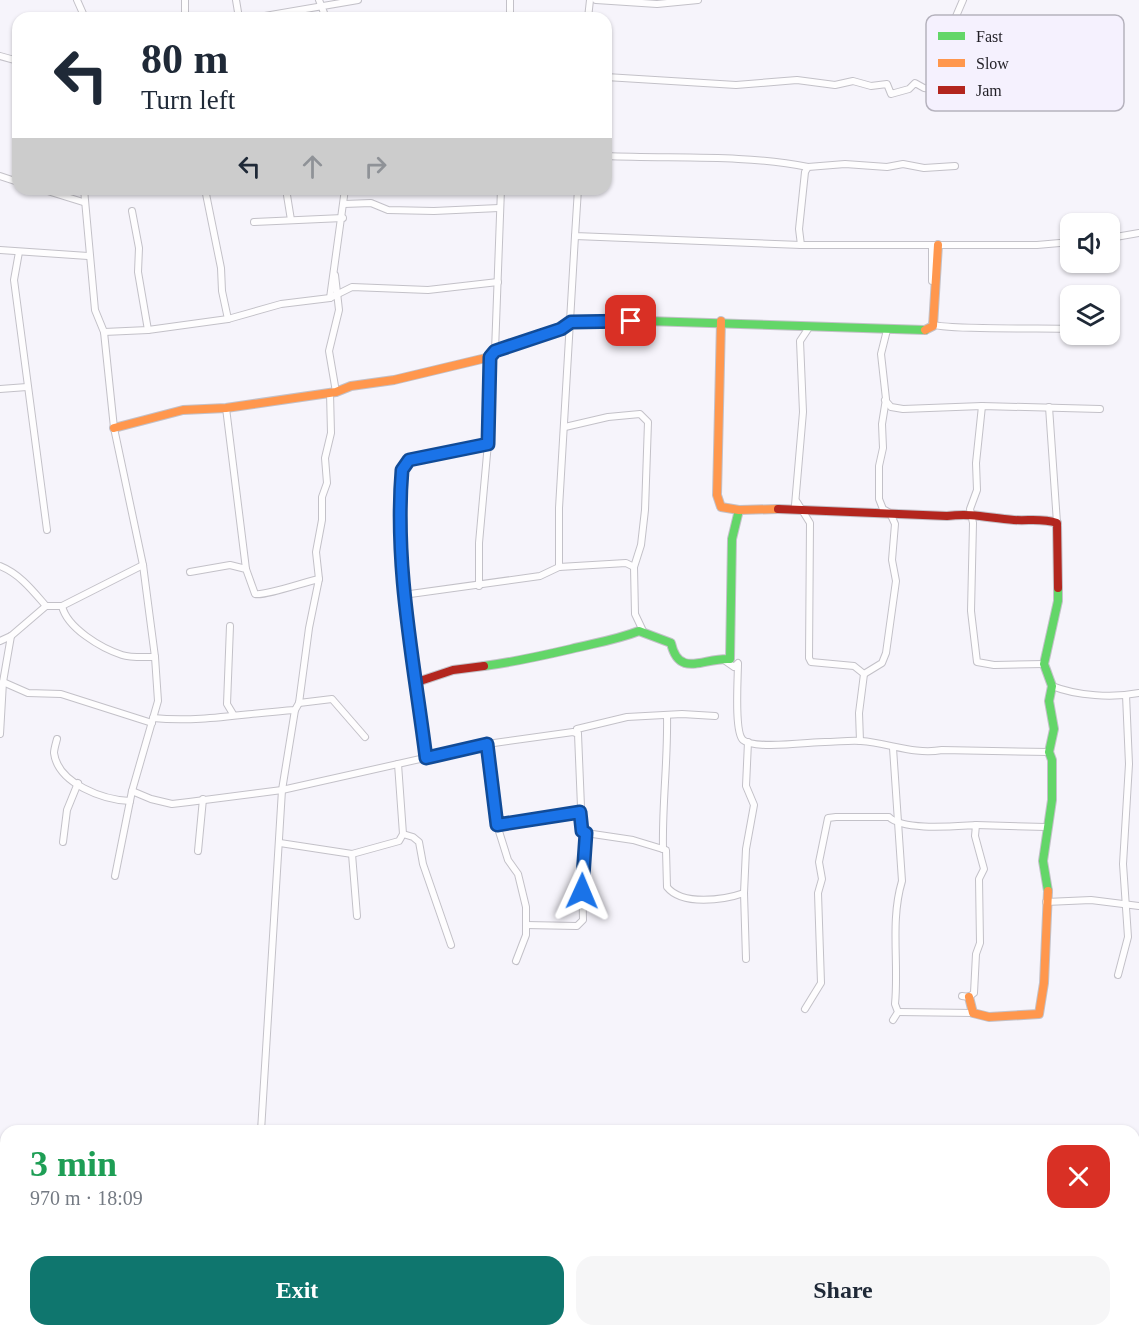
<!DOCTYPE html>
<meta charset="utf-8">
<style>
body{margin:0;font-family:"Times New Roman",serif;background:#f6f6f7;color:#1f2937;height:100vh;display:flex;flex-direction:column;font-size:22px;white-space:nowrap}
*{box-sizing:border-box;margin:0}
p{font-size:20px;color:#747a83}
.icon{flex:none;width:33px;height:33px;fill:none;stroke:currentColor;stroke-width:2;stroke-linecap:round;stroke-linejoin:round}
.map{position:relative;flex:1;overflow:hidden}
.side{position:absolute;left:0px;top:1125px;width:1140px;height:212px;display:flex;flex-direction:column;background:#fff;border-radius:18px 18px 0 0;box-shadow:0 2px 4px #0004}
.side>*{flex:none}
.top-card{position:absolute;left:12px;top:12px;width:600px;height:183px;border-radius:18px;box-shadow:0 2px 4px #0004;background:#fff;color:#1f2937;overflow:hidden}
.fabs{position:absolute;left:1060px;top:213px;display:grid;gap:12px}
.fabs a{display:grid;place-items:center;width:60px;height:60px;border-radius:12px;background:#fff;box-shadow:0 2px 4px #0004;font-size:30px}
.pin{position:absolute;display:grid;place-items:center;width:51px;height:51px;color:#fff;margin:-26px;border-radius:12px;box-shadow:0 3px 9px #0006}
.me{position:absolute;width:66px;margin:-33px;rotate:1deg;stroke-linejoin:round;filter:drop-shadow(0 0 4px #0008)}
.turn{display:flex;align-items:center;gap:21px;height:126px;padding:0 30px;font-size:27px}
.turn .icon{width:78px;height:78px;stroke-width:2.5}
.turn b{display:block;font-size:42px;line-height:51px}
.lanes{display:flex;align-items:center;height:57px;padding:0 30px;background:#0003;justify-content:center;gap:30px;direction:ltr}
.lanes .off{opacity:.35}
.round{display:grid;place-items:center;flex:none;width:63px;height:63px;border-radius:18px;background:#f6f6f7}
.headline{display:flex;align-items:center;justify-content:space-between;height:102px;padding:0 30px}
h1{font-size:36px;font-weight:700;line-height:45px;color:#1e9e55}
.button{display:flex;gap:12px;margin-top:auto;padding:12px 30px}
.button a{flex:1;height:69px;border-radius:18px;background:#0f766e;color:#fff;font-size:24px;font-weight:700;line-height:69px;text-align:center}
.button a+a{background:#f6f6f7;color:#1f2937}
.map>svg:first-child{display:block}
</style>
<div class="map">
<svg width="1139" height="1336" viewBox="0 0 1139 1336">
<rect width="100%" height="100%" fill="#f6f4fb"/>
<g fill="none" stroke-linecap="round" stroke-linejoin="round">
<g stroke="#c3c1c8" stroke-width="8">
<g id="street">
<path d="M77 0 85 18"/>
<path d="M185 0V18"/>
<path d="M236 0 239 18"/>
<path d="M319 0 326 18"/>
<path d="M596 0 657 4 698 0"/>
<path d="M253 18 358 0"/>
<path d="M510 18V0"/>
<path d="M588 18 590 0"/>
<path d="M0 56 18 61"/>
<path d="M606 77 736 85 797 80 835 85 853 81 871 86 887 84 891 94 909 89 915 83 924 88 956 92"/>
<path d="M951 89 949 73 954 21 963 0"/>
<path d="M606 156C674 159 741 154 808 167"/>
<path d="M0 176 18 182"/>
<path d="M41 189 83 202"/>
<path d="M84 189 95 310 104 332 114 428 143 565 155 657 158 701 132 791 115 876"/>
<path d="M205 189 221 268 222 291 228 319"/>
<path d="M286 189 291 220"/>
<path d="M578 189 575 236 801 245H1037L1071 242"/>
<path d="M344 204 371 203 388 210 434 211 499 208"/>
<path d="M132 211 139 248 138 272 148 330"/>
<path d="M254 222 343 218"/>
<path d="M1110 238 1139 233"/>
<path d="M801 245 799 229 805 172 808 167 845 164 887 167 903 164 924 168 955 166"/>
<path d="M0 250 88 256"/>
<path d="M19 252 14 280 47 530"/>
<path d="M335 275 339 310 329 351 336 392"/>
<path d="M932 281V245"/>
<path d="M330 298 345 189"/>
<path d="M932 324C940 330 1051 328 1071 329"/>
<path d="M104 332 148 330 228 319 281 304 330 298 352 287 428 290 498 282"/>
<path d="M495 351 501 189"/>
<path d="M0 389 27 387"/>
<path d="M885 400 891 407 903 409 982 406 1100 409"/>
<path d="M982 406 976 463 977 490 970 509 973 523 971 611 977 662 994 665 1044 664"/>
<path d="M1049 407 1057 523"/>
<path d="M226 408 246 569"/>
<path d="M565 427 608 417 640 414 648 422 645 510 641 545 634 567"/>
<path d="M797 502 810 523 809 658 811 662 854 666 864 674 859 713 860 741"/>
<path d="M795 505 803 412 800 341 808 329"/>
<path d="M0 566C20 574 33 591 46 606"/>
<path d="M559 567V508L575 236"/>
<path d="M190 572 230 565 246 569 255 594C266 596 304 582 319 579"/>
<path d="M479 586V543L489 432 490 357"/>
<path d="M403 595 540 576 559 567 626 563 634 567 635 614 644 633"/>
<path d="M62 606C67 628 101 648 122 655 131 658 145 657 155 657"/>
<path d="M230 626 227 704 233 714"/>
<path d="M0 641 11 636 46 606H62L143 565"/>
<path d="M724 660 734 667 738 663C738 677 734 732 743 740 754 750 810 742 825 742 836 742 850 740 861 741 889 743 914 755 942 750L1049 752"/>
<path d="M864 674 882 663 886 653 896 581 892 560 895 524 890 513 883 509 879 499V466L883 448 882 424 886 399 881 354 887 330"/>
<path d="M3 682 28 693 61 694 152 723"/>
<path d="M417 682 426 758"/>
<path d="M1052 686C1077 696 1113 698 1139 693"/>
<path d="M299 703 332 699 365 737"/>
<path d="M153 718C200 723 247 713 295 710L299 703 309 628 319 579 316 552 322 520V497L327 483 325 458 331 433 330 393"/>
<path d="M0 734 3 682 11 636"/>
<path d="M578 734 577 729 627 717 682 714 715 716"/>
<path d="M57 739C56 743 54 749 54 753 58 784 104 800 130 801"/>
<path d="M487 744 497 825 508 860 518 874 526 907V935L516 961"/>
<path d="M893 748 902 881C890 921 899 963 895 1004L898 1012 893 1020"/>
<path d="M132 791 151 799 172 804 189 802 282 790 487 744 573 732 578 734 582 831 586 833 582 876 583 920 577 926 526 925"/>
<path d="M497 825 580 812"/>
<path d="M976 825 1046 827"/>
<path d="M586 833 633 840 666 850 667 887C682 906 724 900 744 893"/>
<path d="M403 834 413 837 419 842 423 864 451 945"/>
<path d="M63 842 67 810 78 783"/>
<path d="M280 843 352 854 399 841 403 834 398 764"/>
<path d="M663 849C662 804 668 760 667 716"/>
<path d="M198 851 203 799"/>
<path d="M352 854 357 916"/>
<path d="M1046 902 1091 900 1139 906"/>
<path d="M746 959 744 893 746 849 754 805 746 786 748 742"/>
<path d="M1118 975 1128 937 1123 864 1129 764 1126 695"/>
<path d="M805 1009 821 983 818 893 822 879 819 862 828 818 836 817H889C903 831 955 826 976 825L975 836 984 869 979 879 980 943 976 954 974 993 969 997 962 996"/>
<path d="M898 1012 973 1013"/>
<path d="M261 1131 282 790 295 710"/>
<path d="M419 1131 420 1130"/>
<path d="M0 1215 6 1208"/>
<path d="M0 1224 6 1229"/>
<path d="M131 1330 137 1336"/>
<path d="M310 1330 318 1336"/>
<path d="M441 1330 447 1336"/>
<path d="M572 1330 577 1336"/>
<path d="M2 1336 6 1330"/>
<path d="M142 1336 147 1330"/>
<path d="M247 1336V1330"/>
<path d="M278 1336 282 1330"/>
<path d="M354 1336 359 1330"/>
<path d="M459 1336 462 1330"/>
<path d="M624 1336 627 1330"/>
</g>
</g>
<g stroke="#c3c1c8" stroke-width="10">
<g id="fast">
<path d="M534 337 552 332 571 322 616 320 925 330"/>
<path d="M484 666C514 662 541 656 571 649 595 643 616 640 639 631L671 643C679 679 704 657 730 659L732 539 739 510"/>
<path d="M1048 891 1043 861 1052 800V760L1049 752 1054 729 1049 701 1052 686 1044 664 1058 601V588"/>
</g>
</g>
<g stroke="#c3c1c8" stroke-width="10">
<g id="slow">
<path d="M721 321 717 495 721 507 739 510 778 509"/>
<path d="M925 330 933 326 938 245"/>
<path d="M114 428 183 410 226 408 336 392 351 386 394 380 490 357 508 345 534 337"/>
<path d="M969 997 973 1013 989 1017 1039 1014 1044 983 1048 891"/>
</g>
</g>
<g stroke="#c3c1c8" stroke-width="10">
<g id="jam">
<path d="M778 509 947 516C974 513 988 518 1014 520 1029 521 1042 518 1057 523L1058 588"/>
<path d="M484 666 453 670 417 682 403 595 402 470 409 460 488 443"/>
</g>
</g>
<use href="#street" stroke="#fefdfe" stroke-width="6"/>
<use href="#fast" stroke="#63d668" stroke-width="8"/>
<use href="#slow" stroke="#ff974d" stroke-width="8"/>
<use href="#jam" stroke="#b3261e" stroke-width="8"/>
</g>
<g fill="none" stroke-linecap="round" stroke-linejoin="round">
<g stroke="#114b97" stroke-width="15">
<path id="route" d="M582 891 586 833 582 831 580 812 497 825 487 744 426 758C414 662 394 567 402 470L409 460 488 444 490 357 495 351 561 329 571 322 631 321"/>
</g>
<use href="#route" stroke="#1a73e8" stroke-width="10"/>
</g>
<rect x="926" y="15" width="198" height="96" rx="9" fill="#f5f1fe" stroke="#b5b2bd" stroke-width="1.5"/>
<rect x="938" y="32" width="27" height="8" fill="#63d668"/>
<rect x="938" y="59" width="27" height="8" fill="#ff974d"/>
<rect x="938" y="86" width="27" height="8" fill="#b3261e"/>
<g font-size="16" fill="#211f26">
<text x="976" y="42">Fast</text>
<text x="976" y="69">Slow</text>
<text x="976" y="96">Jam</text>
</g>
</svg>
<div class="fabs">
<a><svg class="icon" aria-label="sound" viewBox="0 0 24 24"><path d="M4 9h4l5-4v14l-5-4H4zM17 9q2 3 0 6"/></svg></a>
<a><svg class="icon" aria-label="layers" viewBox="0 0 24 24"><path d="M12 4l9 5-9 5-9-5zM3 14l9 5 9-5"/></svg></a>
</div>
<div class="pin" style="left:631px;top:321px;background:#d93025"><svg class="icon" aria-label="arrive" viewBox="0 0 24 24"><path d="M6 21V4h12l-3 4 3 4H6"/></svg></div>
<svg class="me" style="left:582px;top:891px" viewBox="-20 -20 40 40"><path d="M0-17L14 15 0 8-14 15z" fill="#1a73e8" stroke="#fff" stroke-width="4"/></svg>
<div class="top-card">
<div class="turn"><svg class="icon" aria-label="left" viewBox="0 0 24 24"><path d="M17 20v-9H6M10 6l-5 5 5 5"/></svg><div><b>80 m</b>Turn left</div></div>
<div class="lanes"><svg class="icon" aria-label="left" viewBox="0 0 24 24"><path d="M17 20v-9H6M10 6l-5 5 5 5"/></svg><svg class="icon off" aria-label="ahead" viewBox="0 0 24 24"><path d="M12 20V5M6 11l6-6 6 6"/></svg><svg class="icon off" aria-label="right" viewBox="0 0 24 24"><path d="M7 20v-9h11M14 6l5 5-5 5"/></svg></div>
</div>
<section class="side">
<div class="headline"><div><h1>3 min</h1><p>970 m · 18:09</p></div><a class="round" style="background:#d93025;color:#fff"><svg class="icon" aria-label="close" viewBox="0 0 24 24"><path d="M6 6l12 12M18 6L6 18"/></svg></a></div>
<div class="button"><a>Exit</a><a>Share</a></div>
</section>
</div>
